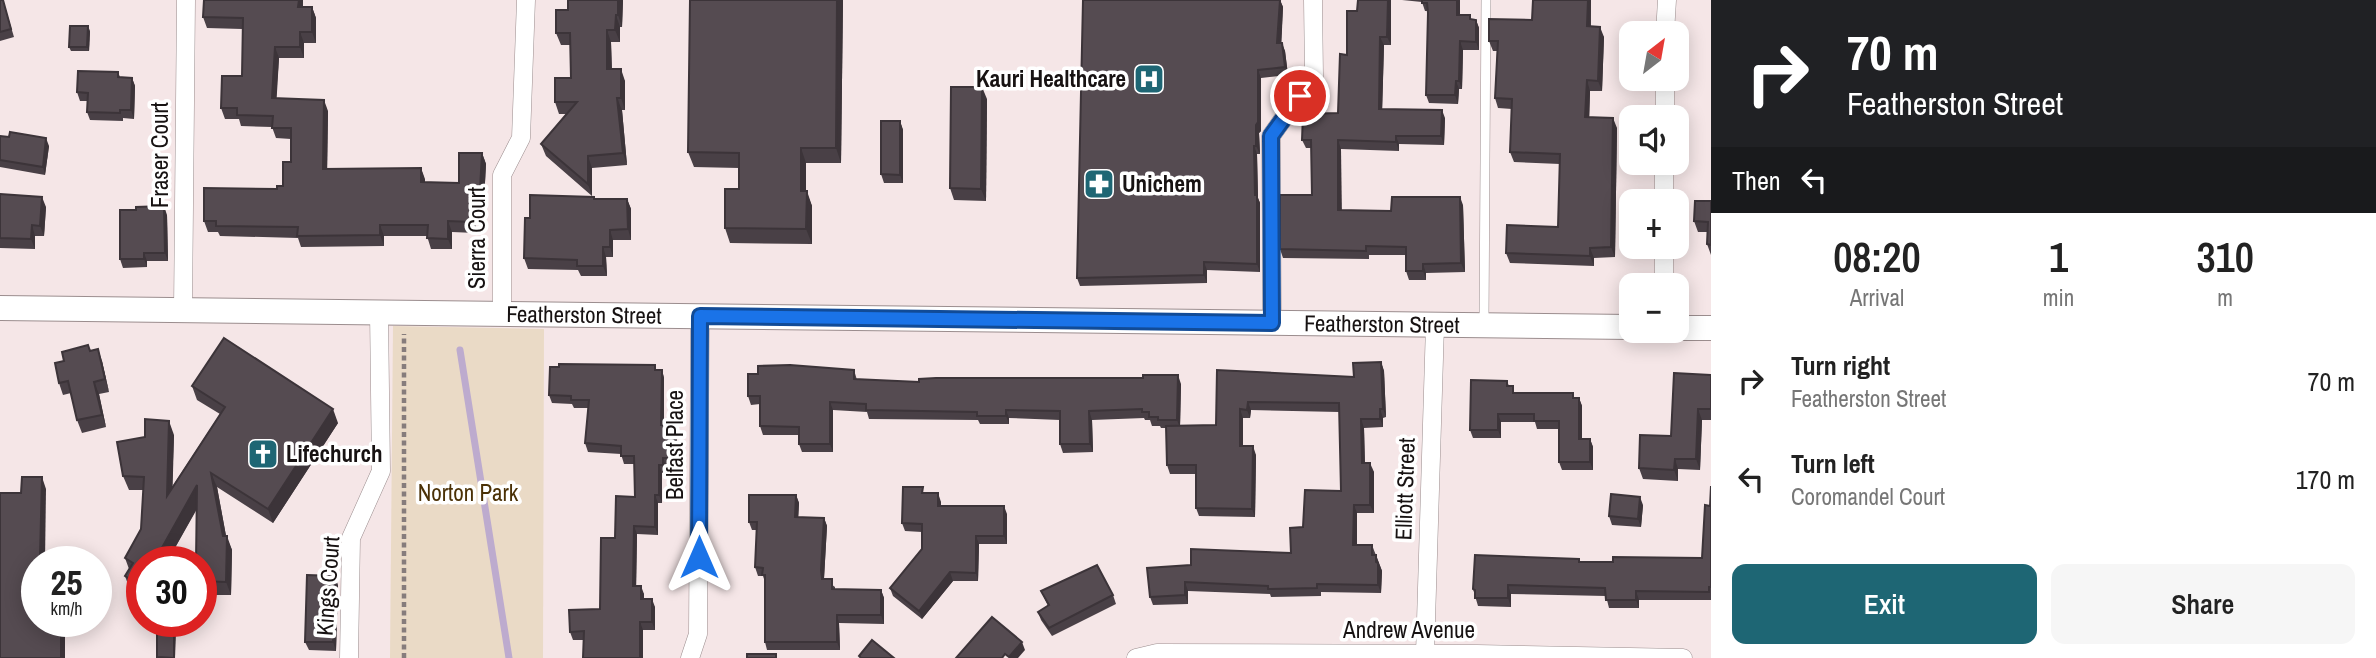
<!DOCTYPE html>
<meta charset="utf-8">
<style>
body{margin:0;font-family:"Archivo Narrow",sans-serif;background:#f6f6f6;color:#222;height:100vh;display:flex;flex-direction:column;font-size:26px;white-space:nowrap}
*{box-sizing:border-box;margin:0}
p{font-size:23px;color:#767676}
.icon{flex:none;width:38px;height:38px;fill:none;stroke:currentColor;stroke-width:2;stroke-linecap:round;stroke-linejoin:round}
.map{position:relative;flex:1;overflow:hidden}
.drawer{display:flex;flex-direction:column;background:#fff;width:665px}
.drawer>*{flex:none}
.hud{background:#202124;color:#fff;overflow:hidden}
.needle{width:46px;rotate:31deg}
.tools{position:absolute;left:1619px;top:21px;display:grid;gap:14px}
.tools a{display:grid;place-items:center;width:70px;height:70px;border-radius:14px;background:#fff;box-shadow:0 4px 18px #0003;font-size:35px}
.speed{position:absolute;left:21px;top:546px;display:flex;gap:14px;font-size:35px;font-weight:700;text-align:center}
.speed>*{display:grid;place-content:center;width:91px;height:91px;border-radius:50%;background:#fff;box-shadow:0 4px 18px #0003;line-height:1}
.speed small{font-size:18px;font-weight:400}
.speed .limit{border:10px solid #d22;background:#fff;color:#111}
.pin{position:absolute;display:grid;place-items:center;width:60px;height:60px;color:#fff;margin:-30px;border:4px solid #fff;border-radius:50%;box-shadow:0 2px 7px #0007}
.me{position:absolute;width:77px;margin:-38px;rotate:0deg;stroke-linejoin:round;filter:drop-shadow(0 0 5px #0008)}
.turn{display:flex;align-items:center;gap:24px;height:147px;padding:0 21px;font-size:32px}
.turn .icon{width:91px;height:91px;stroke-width:2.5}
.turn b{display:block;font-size:49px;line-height:60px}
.then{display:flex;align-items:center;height:66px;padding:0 21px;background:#0003;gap:14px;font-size:26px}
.eta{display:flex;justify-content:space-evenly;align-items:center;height:119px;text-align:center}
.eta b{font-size:42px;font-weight:600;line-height:49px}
.action{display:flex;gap:14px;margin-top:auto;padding:14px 21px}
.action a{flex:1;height:80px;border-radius:14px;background:#1e6674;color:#fff;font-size:28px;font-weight:600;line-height:80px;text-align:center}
.action a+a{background:#f6f6f6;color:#222}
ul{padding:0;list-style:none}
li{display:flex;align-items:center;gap:21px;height:98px;padding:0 21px}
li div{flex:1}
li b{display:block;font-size:26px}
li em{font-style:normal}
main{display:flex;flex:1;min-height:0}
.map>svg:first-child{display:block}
</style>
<main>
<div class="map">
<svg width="1711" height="658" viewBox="0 0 1711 658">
<rect width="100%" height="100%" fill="#f5e6e7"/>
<path fill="#eadac6" d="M393 326 544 329 543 658H390Z"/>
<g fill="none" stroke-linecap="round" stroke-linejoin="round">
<path stroke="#bdabce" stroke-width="7" d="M460 350 509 658"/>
<g stroke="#9b8d8e" stroke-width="10">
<path id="lane" d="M1484 324 1486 0"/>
</g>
<g stroke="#9b8d8e" stroke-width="19">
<g id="street">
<path d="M1665 33 1667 0"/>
<path d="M1665 117V79"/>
<path d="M1664 201V163"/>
<path d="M1664 285V247"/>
<path d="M183 310 186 0"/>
<path d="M502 313V175L521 138 526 0"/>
<path d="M1272 323 1271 136 1314 76 1313 0"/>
<path d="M1425 654 1435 325"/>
<path d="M349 658 351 538 381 471 379 312"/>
<path d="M690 658 698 634 700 316"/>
<path d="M1136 658 1157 653 1477 654 1683 658"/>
</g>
</g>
<g stroke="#9b8d8e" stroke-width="26">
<g id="secondary">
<path id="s1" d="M0 308 1631 327"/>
<path d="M1676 328H1711"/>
</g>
</g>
<path stroke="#867c7c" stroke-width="4.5" stroke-dasharray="5 3.5" stroke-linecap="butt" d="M404 658V334"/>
<use href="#lane" stroke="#fff" stroke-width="9"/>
<use href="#street" stroke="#fff" stroke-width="18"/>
<use href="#secondary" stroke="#fff" stroke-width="24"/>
</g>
<g fill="#494046">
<path d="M0 0H3L14 37 0 41Z"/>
<path d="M204 0H303V7H312L316 18V43H304V58H279L276 99 328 111 327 169 421 168 425 182 459 183 482 153 486 164 483 219H476V233L452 232V249H431L427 236H384V246L301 247 298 238 220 236 218 232H208L204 221 283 186 291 162V139L276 138 272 127 241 126 239 119H225L221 108 242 76V29L207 28 203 17Z"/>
<path d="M623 0 622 27H620V42H611L612 69 625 81V110H622L627 165 592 168V196L546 156 541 144 566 114H559L555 102 571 78V45H561L556 33 568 10Z"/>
<path d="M843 0 841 163H806V191L812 206V244L730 243 725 228 739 189V168L694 167 688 152Z"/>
<path d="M1083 0H1280L1283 7 1281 43 1285 51 1288 75 1261 78V131L1259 133 1260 154H1257L1258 198 1260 203V272L1207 270V283L1080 286 1077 278Z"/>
<path d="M1391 0V45H1384L1382 109 1445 118 1444 145 1399 144V151L1341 149V210L1391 211 1463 205 1465 272 1426 273V280H1409L1406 271V255H1369V259L1283 258 1280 249 1312 195V148H1306L1302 140 1338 113 1347 55Z"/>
<path d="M1402 0H1460V15L1471 20H1476L1479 28V50H1463L1462 89H1459L1458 104 1429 103 1426 95 1428 11H1425L1422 2Z"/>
<path d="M1533 0H1591V26L1604 37 1602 91H1590L1589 118 1617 128 1615 257 1594 258V266L1510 263 1506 253 1558 227 1560 164 1514 162 1510 152 1512 109 1498 108 1495 98 1497 51H1493L1489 41 1532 20Z"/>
<path d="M90 31 89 51H71L69 47Z"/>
<path d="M118 72 120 77 132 78 135 86 134 119 123 118V121L90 120 87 112 88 101H80L77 92Z"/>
<path d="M987 99 986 201 954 200 950 188Z"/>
<path d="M900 121 903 130V183H884L881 174Z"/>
<path d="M0 136 49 146 45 175 0 167Z"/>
<path d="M0 194 46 207 44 236H35V249L0 248Z"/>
<path d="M594 197 595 199H627L631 209V240H613V257H606L607 276H581L578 270 528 269 524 258 530 218Z"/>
<path d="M1711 201V255L1707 244 1708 232H1698L1694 221Z"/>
<path d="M167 215 168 261H147V267L123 268 120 259Z"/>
<path d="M90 351 102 361 109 392 99 394 106 427 82 433 77 420 71 393 63 395 59 383 64 361Z"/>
<path d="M1381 362 1384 371 1386 417 1383 418V427L1364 428 1365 463 1374 472V513H1357V545H1372L1382 571 1381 593 1321 592V596L1271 597 1270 594 1188 591V604L1153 605 1150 597 1191 565 1291 553 1303 527 1341 491 1339 412 1251 410 1250 418H1243V446L1256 455 1255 517 1199 516 1196 508V474H1170L1167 465 1166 428H1161L1160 426H1152L1150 420H1145L1144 418 1092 420 1093 452 1063 453 1060 444V420L1009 418V424H980L978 420 869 419 867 412 833 410V452H802L799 444V435H763L760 426V404L751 405 748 396 854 370 857 380 919 382 1181 384 1180 426 1216 425 1217 370 1354 377Z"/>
<path d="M657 370H662L664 378V425H675L677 433V451H672V466H666V473H662V503H658V535L637 534 636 586 644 594V599L655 607V630H643L584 640H573L570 632 600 609 615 538 635 497 634 464H624L621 454 588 452 585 443 588 408H574L572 404 552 403 549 395Z"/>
<path d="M1711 375V420H1702L1700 470 1678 469V481L1643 479 1639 468 1671 436Z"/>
<path d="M1507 381 1509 386 1515 393 1579 398 1582 406V439H1590L1593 447V470H1562L1559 462V429H1537L1535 422H1501V438H1473L1470 430Z"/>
<path d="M192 386 338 423 273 523 217 487 226 536 232 550 231 595H201V562L197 509 167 562H142V597L130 590 125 576 129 569 125 558 141 529 144 490H129L123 476 174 435 172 487 220 414 197 400Z"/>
<path d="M1711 486V600H1639V608H1609L1606 596 1511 594V607L1478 606 1473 589 1579 559 1580 562 1702 558 1710 506Z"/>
<path d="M925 493 941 502V506L1007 514V544H979L978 581H953L922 619 893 596 890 588 922 549V532L905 531 902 523Z"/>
<path d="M796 495 799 503 798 517 824 518 827 526 824 579 835 587V589L881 590 884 598V624L839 623 840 650H767L765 642V582L763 576H758L755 567 757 530H752L749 522Z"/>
<path d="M1643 505 1641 527 1612 525 1609 516Z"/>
<path d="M338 585 336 651 309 650 305 642Z"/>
<path d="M1041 591 1113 595 1116 604 1052 636 1041 620 1038 612 1048 606Z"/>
</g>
<g fill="#3c3439">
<path d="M299 0H303L302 18 298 7Z"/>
<path d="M618 0H623L622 27 618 15Z"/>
<path d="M837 0H843L841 163 836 148Z"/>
<path d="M1280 0 1283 7 1281 52 1277 43Z"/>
<path d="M1388 0H1391V45L1387 37Z"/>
<path d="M1457 0H1460V23L1457 15Z"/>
<path d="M1588 0H1591L1590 36 1587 26Z"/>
<path d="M312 7 316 18V43L312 32Z"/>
<path d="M616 15 620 27V42L615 30Z"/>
<path d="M1476 20 1479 28V50L1476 42Z"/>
<path d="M88 26 90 31 89 51 87 47Z"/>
<path d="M1600 27 1604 37 1602 91 1598 81Z"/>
<path d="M607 30 611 42 612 81 607 69Z"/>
<path d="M300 32 304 43V58L300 47Z"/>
<path d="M1380 37 1384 45 1382 117 1379 109Z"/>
<path d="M1460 41 1463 50 1462 89 1459 81Z"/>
<path d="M1282 43 1285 51 1288 75 1285 67Z"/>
<path d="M275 47 279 58 276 109 272 98Z"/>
<path d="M621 69 625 81V110L621 98Z"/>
<path d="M1258 70 1261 78V131L1259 133 1260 154 1256 146V125Z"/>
<path d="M132 78 135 86 134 119 131 110Z"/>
<path d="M1587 80 1590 91 1589 127 1585 117Z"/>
<path d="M1456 81 1459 89 1458 104 1455 95Z"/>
<path d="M982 87 987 99 986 201 981 189Z"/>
<path d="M617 98 622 110 627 165 623 153Z"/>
<path d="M324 100 328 111 327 180 323 169Z"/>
<path d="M1442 110 1445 118 1444 145 1441 136Z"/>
<path d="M1613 118 1617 128 1615 257 1611 247Z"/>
<path d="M900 121 903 130V183L900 175Z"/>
<path d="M1396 136 1399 144V151L1396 142Z"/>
<path d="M46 138 49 146 45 175 43 167Z"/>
<path d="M1338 140 1341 149 1342 218 1338 210Z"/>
<path d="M1254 146 1257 154 1258 198 1260 203V272L1257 264Z"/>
<path d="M801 148 806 163V206L801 191Z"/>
<path d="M482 153 486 164 483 219 479 208Z"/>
<path d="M588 156 592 168V196L588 184Z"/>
<path d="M421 168 425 179V193L421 182Z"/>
<path d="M807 191 812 206V244L806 229Z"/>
<path d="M42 197 46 207 44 236 40 226Z"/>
<path d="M1460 197 1463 205 1465 272 1461 263Z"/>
<path d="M627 199 631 209V240L628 229Z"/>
<path d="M164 206 167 215 168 261 165 253Z"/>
<path d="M472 208 476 219V233L472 222Z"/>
<path d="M448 221 452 232V249L448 239Z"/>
<path d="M32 225 35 236V249L31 239Z"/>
<path d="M380 225 384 236V246L380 235Z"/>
<path d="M610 230 613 240V257L610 247Z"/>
<path d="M603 247 606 257 607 276 603 266Z"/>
<path d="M1590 248 1594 258V266L1590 256Z"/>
<path d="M144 253 147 261V267L144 259Z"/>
<path d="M1204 262 1207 270V283L1204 275Z"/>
<path d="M1423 264 1426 273V280L1423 271Z"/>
<path d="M98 349 102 361 109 392 105 379Z"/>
<path d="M1381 362 1384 371 1386 417 1383 409Z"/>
<path d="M662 370 664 378V433L661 425Z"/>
<path d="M1178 375 1181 384 1180 428 1177 420Z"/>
<path d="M94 382 99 394 106 427 102 415Z"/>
<path d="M1579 398 1582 406V447L1579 439Z"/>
<path d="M830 402 833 410V452L830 444Z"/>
<path d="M1248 402 1251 410 1250 418 1247 410Z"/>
<path d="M333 409 338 423 273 523 268 509Z"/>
<path d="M1240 409 1243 418V455L1240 446Z"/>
<path d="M1380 409 1383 418V427L1380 419Z"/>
<path d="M1698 409 1702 420 1700 470 1696 459Z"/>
<path d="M1006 410 1009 418V424L1006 416Z"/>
<path d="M1089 411 1092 420 1093 452 1090 444Z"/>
<path d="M1498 414 1501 422V438L1498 430Z"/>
<path d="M1361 419 1364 428 1365 472 1362 463Z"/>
<path d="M169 421 174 435 172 510 167 496Z"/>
<path d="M675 425 677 433V451L674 442Z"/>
<path d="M1590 439 1593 447V470L1590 462Z"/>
<path d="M669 442 672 451V466L669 458Z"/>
<path d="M1253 446 1256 455 1255 517 1252 509Z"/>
<path d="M663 458 666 466V473L663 465Z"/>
<path d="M1675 459 1678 469V481L1674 470Z"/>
<path d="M1370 463 1374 472V513L1370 505Z"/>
<path d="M659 465 662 473V503L659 495Z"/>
<path d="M211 473 217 487 227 541V536L232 550 231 595 226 582 223 536Z"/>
<path d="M42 477 46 489 45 562 40 558Z"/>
<path d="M197 485 202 499 167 562H154Z"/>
<path d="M938 493 941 502V514L938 506Z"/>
<path d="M655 495 658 503V535L655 527Z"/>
<path d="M796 495 799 503 798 525 795 517Z"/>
<path d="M1640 497 1643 505 1641 527 1638 519Z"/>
<path d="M1354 505 1357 513V554L1353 545Z"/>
<path d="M1004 506 1007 514V544L1004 536Z"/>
<path d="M824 518 827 526 824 578 825 587 822 579 821 570Z"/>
<path d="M634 526 637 534 636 594 633 586Z"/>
<path d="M976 536 979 544 978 581 976 573Z"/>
<path d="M1376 555 1382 571 1381 593 1378 585Z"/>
<path d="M950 572 953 581 922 619 919 611Z"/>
<path d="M335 576 338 585 336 651 333 642Z"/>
<path d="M1185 582 1188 591V604L1185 595Z"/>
<path d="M1508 585 1511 594V607L1508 598Z"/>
<path d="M641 586 644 594V607L641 599Z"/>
<path d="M881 590 884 598V624L881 615Z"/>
<path d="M1636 591 1639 600V608L1636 600Z"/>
<path d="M652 599 655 607V630L652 622Z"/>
<path d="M837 615 839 623 840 650 837 642Z"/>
<rect x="61" y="621" width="4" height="37"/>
<path d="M640 622 643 630V658H640Z"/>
<path d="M174 628 176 633 175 658H174Z"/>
<path d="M1022 642 1025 650 1018 658H1009V657Z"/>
</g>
<g fill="#554b51" stroke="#3c3439" stroke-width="2">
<path d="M0 0H3L11 29 0 32Z"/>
<path d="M204 0H299L298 7H312V32H300V47H275L272 98 324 100 323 169 421 168V182L459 183V153H482L479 208H472V222L448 221V239L427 238 428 225H380V235L297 236 298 227 216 226V221H204V188L277 189V186H283V162H291V128H272L273 116 237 115V108H221L222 76H242L243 18 203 17Z"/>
<path d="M568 0H618V15H616L615 30H607V69H621V98H617L623 153 588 156V184L541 144 577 102H555V78H571L570 33H556V10H568Z"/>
<path d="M690 0H837L836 148H801V191H807L806 229 725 228V189H739V153L688 152Z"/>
<path d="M1083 0H1280L1277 43H1282L1285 67 1258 70V122L1256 125V146H1254L1255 195H1257V264L1204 262V275L1077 278Z"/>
<path d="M1358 0H1388L1387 37H1380L1379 109 1442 110 1441 136H1396V142L1338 140V210L1391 211 1392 197H1460L1461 263 1423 264V271H1406V247L1366 246V251L1280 249V195H1312L1311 140H1302L1303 114 1338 113 1340 54 1347 55V11H1357Z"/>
<path d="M1422 0H1457V15H1470V19L1476 20V42L1460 41 1459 81H1456L1455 95H1426L1428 13 1427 3H1422Z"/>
<path d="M1533 0H1588L1587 26 1600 27 1598 81 1587 80 1585 117 1613 118 1611 247 1590 248V256L1506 253 1507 225 1558 227 1560 154 1510 152 1512 99 1495 98 1498 41H1489V19L1532 20Z"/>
<path d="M70 26H88L87 47H69Z"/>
<path d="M78 71 118 72V77L132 78 131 110H120V113L87 112 88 93 77 92Z"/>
<path d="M951 87H982L981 189 950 188Z"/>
<path d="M881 121H900V175L881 174Z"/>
<path d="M10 132 46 138 43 167 0 160V136L9 137Z"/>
<path d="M0 194 42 197 40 226 32 225 31 239 0 238Z"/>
<path d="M530 195 594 197V199H627L628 229 610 230V247H603V266H577V260L524 258 525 218H530Z"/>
<path d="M1695 201H1711V245L1707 244 1708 222 1694 221Z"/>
<path d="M164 206 165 253H144V259H120V210H136V207Z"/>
<path d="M224 338 333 409 268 509 211 473 223 536H227L226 582 201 581V562H196L197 485 154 562H142V583L140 585 125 576 133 563 125 558 141 529 144 477 123 476 117 442 145 437V419L169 421 167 496 225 407 192 386Z"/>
<path d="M88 345 90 351 98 349 105 379 94 382 102 415 77 420 68 381 59 383 55 363 64 361 62 352Z"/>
<path d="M1381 362 1383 409H1380V419H1361L1362 463H1370V505H1354L1353 545H1372V555H1376V562L1378 563V585L1317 584V588L1268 589V586L1185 582V595L1150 597 1147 568 1191 565V549L1291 553 1290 528 1303 527 1305 490 1341 491 1339 403 1248 402 1247 410 1240 409V446H1253L1252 509 1196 508V465H1167L1166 426 1216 425 1217 370 1354 377 1353 363Z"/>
<path d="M559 364 655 365V370H662L661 425H675L674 442H669V458H663V465H659V495H655V527L634 526 633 586H641V599H652V622H640V658H583L584 631 570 632 569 610 600 609 601 538H615L616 496 635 497 634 456H621V446L585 443 589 400H571V396L549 395 550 367H559Z"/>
<path d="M790 365 854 370V379L919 382V379L936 378H1143V375H1178L1177 420H1158V417H1149V412H1142V409L1089 411 1090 444H1060V411L1006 410V416H977V412L866 410V404L830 402V444H799V427L760 426V396H748V374H758V366Z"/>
<path d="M1674 373 1711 375V409H1698L1696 459H1675L1674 470 1639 468 1640 435 1671 436Z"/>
<path d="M1471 380 1507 381V386H1513V393H1573V398H1579V439H1590V462H1559V421H1534V414H1498V430H1470Z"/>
<path d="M22 477H42L40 558 57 559V562H37V621H61V658H0V493H21Z"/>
<path d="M1711 486V587H1709V592L1636 591V600H1606L1605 588 1508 585V598H1475V590L1473 589 1475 555 1579 559V562H1613V557L1702 558 1705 505 1710 506Z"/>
<path d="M903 487H923L922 493H938V506H1004V536H976V573L950 572 919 611 890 588 922 549V524L902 523Z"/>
<path d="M1611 494 1640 497 1638 519 1609 516Z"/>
<path d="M749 495H796L795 517 824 518 821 570 822 579H832V589L881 590V615H837V642H765V575H762L763 568 755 567 757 522H749Z"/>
<path d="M1097 565 1113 595 1049 628 1038 612 1049 605 1041 591Z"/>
<path d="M307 575 335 576 333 642H305Z"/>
<path d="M992 617 1022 642 1009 657 1005 654 1002 658H956Z"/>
<path d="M157 628H174V658L157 657Z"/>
<path d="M872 640 894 658H861L859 656Z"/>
<rect x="747" y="654" width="29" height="4"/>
</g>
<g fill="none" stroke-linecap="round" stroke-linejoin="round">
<g stroke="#114b97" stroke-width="18">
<path id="route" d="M699 557 700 316 1272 323 1271 136 1300 96"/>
</g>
<use href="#route" stroke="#1a73e8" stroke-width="12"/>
</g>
<defs>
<g id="hospital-square" transform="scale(1.575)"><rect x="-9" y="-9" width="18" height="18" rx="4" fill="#1e6674" stroke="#fff"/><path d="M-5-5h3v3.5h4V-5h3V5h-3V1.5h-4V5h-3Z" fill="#fff"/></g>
<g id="pharmacy-square" transform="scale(1.575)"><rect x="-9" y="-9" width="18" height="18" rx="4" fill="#1e6674" stroke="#fff"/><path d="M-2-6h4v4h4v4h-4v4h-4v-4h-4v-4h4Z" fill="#fff"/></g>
<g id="church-square" transform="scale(1.575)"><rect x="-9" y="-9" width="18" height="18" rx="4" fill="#1e6674" stroke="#fff"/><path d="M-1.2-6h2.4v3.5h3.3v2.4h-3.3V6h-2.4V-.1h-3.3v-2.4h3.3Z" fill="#fff"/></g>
</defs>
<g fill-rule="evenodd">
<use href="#hospital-square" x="1149" y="79"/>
<use href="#pharmacy-square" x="1099" y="184"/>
<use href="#church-square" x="263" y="454"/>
</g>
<g text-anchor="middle" stroke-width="7" stroke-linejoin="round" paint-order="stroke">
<g font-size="23" font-weight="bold" fill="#171212" stroke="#fff" text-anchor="start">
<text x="1126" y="87" text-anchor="end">Kauri Healthcare</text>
<text x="1122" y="192">Unichem</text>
<text x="286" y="462">Lifechurch</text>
</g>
<g font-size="23" fill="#171212" stroke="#fff">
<text transform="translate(160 155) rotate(-90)" y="8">Fraser Court</text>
<text transform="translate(477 238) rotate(-90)" y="8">Sierra Court</text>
<text dy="8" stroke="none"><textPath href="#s1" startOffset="584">Featherston Street</textPath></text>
<text dy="8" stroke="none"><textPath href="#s1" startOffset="1382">Featherston Street</textPath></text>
<text transform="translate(675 445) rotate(-90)" y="8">Belfast Place</text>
<text transform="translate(1405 489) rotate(-88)" y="8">Elliott Street</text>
<text transform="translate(328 586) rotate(-86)" y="8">Kings Court</text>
<text x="1409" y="638">Andrew Avenue</text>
</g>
<g font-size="23" fill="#4b3106" stroke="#fff">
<text x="468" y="501">Norton Park</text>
</g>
</g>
</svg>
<div class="tools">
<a><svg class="needle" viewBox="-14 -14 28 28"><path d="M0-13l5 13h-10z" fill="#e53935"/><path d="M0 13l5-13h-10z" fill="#767676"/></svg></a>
<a><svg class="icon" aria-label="sound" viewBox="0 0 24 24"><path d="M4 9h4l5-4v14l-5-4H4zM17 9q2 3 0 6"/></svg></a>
<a>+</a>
<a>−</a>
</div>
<div class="speed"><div>25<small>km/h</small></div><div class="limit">30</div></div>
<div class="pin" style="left:1300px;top:96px;background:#d93025"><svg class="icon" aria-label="arrive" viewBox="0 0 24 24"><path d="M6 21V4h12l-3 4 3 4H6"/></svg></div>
<svg class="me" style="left:699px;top:557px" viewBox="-20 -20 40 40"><path d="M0-17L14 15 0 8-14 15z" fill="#1a73e8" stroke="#fff" stroke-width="4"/></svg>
</div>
<section class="drawer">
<div class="hud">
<div class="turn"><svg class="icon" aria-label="right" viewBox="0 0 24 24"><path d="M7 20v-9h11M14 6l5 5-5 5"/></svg><div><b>70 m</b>Featherston Street</div></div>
<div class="then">Then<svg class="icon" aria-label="left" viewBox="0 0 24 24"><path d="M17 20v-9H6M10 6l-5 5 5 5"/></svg></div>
</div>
<div class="eta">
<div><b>08:20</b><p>Arrival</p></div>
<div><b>1</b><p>min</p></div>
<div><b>310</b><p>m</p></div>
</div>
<ul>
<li><svg class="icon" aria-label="right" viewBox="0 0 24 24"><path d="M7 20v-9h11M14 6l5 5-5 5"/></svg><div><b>Turn right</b><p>Featherston Street</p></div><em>70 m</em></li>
<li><svg class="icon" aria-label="left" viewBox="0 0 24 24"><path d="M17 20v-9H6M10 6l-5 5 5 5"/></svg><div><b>Turn left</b><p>Coromandel Court</p></div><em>170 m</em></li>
</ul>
<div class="action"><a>Exit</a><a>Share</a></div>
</section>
</main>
